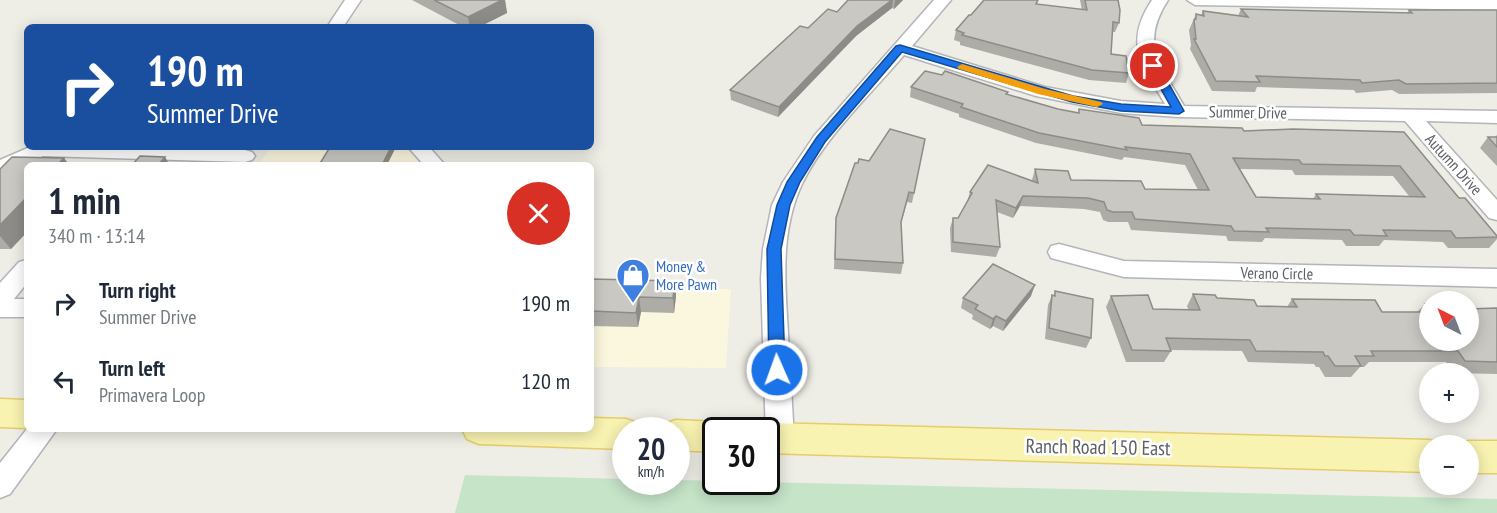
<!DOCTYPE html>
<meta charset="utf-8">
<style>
body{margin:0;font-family:"PT Sans Narrow",sans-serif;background:#f2f2f3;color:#1f2937;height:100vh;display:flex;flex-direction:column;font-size:22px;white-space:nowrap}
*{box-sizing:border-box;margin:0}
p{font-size:20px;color:#747a83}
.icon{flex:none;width:33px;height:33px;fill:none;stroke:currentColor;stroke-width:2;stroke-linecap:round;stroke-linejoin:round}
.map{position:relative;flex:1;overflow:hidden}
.panel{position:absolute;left:24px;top:162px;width:570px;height:270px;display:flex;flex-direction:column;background:#fff;border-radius:9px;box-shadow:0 3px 15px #0003}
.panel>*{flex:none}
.banner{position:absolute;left:24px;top:24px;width:570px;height:126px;border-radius:9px;box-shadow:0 3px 15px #0003;background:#1a4fa0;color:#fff;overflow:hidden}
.needle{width:39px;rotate:318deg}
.fabs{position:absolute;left:1419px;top:291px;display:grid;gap:12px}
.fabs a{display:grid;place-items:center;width:60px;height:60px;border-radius:50%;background:#fff;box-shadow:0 3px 15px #0003;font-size:30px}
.speed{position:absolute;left:612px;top:417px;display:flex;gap:12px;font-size:30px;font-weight:700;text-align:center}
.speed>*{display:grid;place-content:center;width:78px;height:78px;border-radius:50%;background:#fff;box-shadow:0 3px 15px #0003;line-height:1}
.speed small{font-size:15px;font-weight:400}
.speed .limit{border:3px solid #111;border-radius:9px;background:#fff;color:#111}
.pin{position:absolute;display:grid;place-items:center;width:51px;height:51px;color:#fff;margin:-26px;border:3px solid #fff;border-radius:50%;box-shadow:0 2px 6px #0007}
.me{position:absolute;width:66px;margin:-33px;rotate:358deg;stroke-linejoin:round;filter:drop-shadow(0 0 4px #0008)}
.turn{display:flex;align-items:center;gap:21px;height:126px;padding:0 24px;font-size:27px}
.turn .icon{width:78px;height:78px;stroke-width:2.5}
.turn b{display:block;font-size:42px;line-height:51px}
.round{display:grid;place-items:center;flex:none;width:63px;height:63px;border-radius:32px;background:#f2f2f3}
.summary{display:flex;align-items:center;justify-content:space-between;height:102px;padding:0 24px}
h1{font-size:36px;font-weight:700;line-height:45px}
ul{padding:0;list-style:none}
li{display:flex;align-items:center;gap:18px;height:78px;padding:0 24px}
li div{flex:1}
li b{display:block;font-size:22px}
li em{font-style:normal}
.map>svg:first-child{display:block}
</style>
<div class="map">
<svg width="1497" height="513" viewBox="0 0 1497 513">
<rect width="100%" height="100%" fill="#eeede6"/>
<g fill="#fbf7de">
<path d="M271 147H426L446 165H258Z"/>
<path d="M591 287 731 289 726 368 591 367Z"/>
</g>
<path fill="#c5e4c8" d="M465 475 625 479 626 482 677 480 1497 499V513H455Z"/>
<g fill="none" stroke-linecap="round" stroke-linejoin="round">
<g stroke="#b3b5b9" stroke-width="3">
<g id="minor">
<path d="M345 0H361L343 27H327Z"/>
<path d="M934 0H951L912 46 1045 87 1121 101 1165 104C1142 64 1123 44 1152 0H1168C1139 45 1161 65 1184 106L1497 111V123L1426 121 1497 200V220L1489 218 1405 121 1178 117 1121 113 1036 96 904 55C871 94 824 138 802 184 780 231 785 283 788 333 790 369 792 404 794 439L790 447 780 451 770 447 766 439 761 278 763 249 772 205 783 182 814 136Z"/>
<path d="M1187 0H1497V10L1195 5Z"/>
<path d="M30 147 245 150 252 152 255 156 252 160 245 162 43 156 0 175V160Z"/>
<path d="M408 147H429L445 165H424Z"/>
<path d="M1059 244 1124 261 1497 269V287L1124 277 1051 258 1048 252 1051 246Z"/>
<path d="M27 260V283L14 299H27V317H0V283L19 262Z"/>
<path d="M27 429H57L10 494 0 498V463Z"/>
</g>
</g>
<g stroke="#e5ce68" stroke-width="3">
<g id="major">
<path d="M0 399 27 400V428L0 427Z"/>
<path d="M591 418 626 419 638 423 642 430H626V449L479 444 467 439 462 429H591Z"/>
<path d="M676 420 716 422 728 426 730 430H716V452L676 450V430H661L664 424Z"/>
<path d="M766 423 1430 440 1443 446H1430V472L766 453V430H752L754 427Z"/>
<path d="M1468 441H1497V473H1468V446H1457Z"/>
</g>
</g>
<use href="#minor" fill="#fff" fill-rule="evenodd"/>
<use href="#major" fill="#f8f3b1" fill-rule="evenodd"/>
</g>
<g fill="#aeaca7" fill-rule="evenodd">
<path d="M412 0H505L507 13 479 27H463Z"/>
<path d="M848 0H903L894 9 892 8 856 36 778 117 731 100 730 90 808 28 837 12Z"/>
<path d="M1080 0H1118L1119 23 1115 32H1112L1111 54 1129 73 1126 83 1089 80 960 45V42L954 40 956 30 971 15 1038 4 1082 10Z"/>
<path d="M1241 9 1407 13 1409 10H1497V93L1399 94 1392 90 1356 93 1354 90 1257 87 1255 92 1212 91 1190 49 1191 45 1189 30 1196 14 1201 15 1203 11 1238 16Z"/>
<path d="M911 87 1008 92 1007 95 1058 109 1078 113 1079 109 1142 125 1244 131 1404 132 1459 198 1497 236V239L1489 248H1448L1443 242 1384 240 1379 246H1346L1342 240 1265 238 1262 242 1228 241 1226 236 1131 230 1128 222H1108L1103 220 1100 212 1084 209 1020 206 1013 218 997 212 1000 247 996 257 951 252 950 228 953 218H958L967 202 970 192 1032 180 1035 169 1071 180 1145 189 1198 190 1185 165 1124 157 1122 160 1036 143 959 117V114L910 97ZM1240 169 1292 170 1295 175 1393 176 1409 196 1316 194 1313 199 1256 197Z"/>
<path d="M1497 135V166L1480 148 1488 137H1495Z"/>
<path d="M925 139 912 203 907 202 901 224 903 263 901 274 834 269 836 218 858 163 869 161Z"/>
<path d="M64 158 69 165H27V232L11 249H0V169Z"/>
<path d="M591 279 675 281 676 296 674 313 641 312 638 327 591 326Z"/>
<path d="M1055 291 1091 338 1086 348 1045 339 1048 305 1052 295H1054Z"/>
<path d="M1193 294 1257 306 1287 307 1292 299 1382 312H1417L1425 304H1430V340L1497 308V374L1453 373 1446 362H1369L1364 367H1360L1351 377H1325L1319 367H1316L1314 364 1248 362 1242 351 1171 350V351L1164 362H1126L1106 307 1111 296 1153 309H1188L1187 306Z"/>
<path d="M1031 296 1003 331 993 326 990 329 972 319 973 315 961 308 963 298Z"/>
</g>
<g fill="#8d8c88">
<path d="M502 0H505L507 13 479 27H470L468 17Z"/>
<path d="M892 0H893L892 8 856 36 778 117 779 107 857 26Z"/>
<path d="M895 0H903L894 9Z"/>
<path d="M391 147H396L387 165H382Z"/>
<path d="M165 157 168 162 166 165H158Z"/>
<path d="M64 158 69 165H57Z"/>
<path d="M1023 196 1020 206 1013 218 1016 208Z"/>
<path d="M27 197V232L11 249 0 236V225Z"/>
<path d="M675 281 676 296 674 313 673 298Z"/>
<path d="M1035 285 1031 296 1003 331 1006 321Z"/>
<path d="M639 297 641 312 638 327 636 313Z"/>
<path d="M996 316 993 326 990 329 993 319Z"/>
</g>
<g fill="#cac8c2" stroke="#8d8c88" stroke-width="1.5" fill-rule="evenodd">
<path d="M434 0H502L468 17Z"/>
<path d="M848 0H892L857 26 779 107 730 90 800 26 808 28 828 9 837 12Z"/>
<path d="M984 0H1038L1036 4 1087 10 1085 0H1118L1120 10 1119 23 1113 22 1111 54 1126 56 1129 73 1092 70 962 35 964 33 956 30 969 15H971Z"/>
<path d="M1241 9 1412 13 1409 10H1497V83L1406 84 1399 80 1362 83 1360 80 1256 76 1260 82 1216 81 1194 39H1196L1194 20 1196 19V14L1204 16 1203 11 1248 17Z"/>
<path d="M925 71 942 75 945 71 1008 92 1006 94 1058 109 1079 113V109L1139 118 1142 125 1242 128 1244 131 1293 129 1404 132 1459 198H1465L1497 236V237L1456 238 1451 231 1383 230 1387 236 1354 235 1350 230 1266 228 1269 232 1234 231 1231 226 1135 219 1132 212H1113L1107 210 1104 202 1088 198 1023 196 1016 208 996 200 1000 247 953 242V218H958L972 193 970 192 988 165 1038 183 1035 169 1068 171 1071 180 1141 181 1145 189 1209 190 1190 154 1125 147 1127 150 1039 133 961 107 963 104 911 87ZM1233 158 1299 160 1302 164 1400 166 1425 197 1321 194H1316L1320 199 1256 197Z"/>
<path d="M890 129 925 139 914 193 909 192 901 222 903 263 835 259 836 218 855 163H858L859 159 869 161Z"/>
<path d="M1488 137H1497V147Z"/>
<path d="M330 147H391L382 165H319Z"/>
<path d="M140 156 165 157 158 165H132Z"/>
<path d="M12 157 64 158 57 165H27V197L0 225V169Z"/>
<path d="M993 264 1035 285 1006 321 996 316 993 319 975 309 978 305 963 298Z"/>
<path d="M591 279 675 281 673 298 639 297 636 313 591 311Z"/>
<path d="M1055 291 1093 299 1091 338 1049 328 1052 295 1055 296Z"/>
<path d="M1193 294 1215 295 1217 298 1254 300 1257 306 1297 307 1292 299 1375 300 1382 312H1430V340H1468V309L1497 308V362L1465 361 1458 351H1371L1374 356H1355L1361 366H1335L1328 356H1325L1323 352 1256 351 1250 340 1166 338 1171 351 1132 350 1111 296 1148 295 1153 309 1200 310Z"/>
<path d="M1425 304H1430V311Z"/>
</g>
<path fill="#1a73e8" stroke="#114b97" stroke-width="1.5" d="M900 45 1073 96 1121 104 1171 107 1148 66 1153 63 1159 66 1184 111 1179 114 1121 111 1072 102 902 52 825 142 800 182 790 205 781 249 785 370 782 374 777 376 771 374 769 370 767 249 777 205 787 182 817 137 896 46Z"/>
<path fill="#f59e0b" d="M962 64 1045 89 1101 102 1103 104 1097 107 1038 94 959 69 957 67Z"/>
<defs>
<g id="shop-pin" transform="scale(1.725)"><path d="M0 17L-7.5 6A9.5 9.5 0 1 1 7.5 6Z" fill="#3f7fe0" stroke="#fff"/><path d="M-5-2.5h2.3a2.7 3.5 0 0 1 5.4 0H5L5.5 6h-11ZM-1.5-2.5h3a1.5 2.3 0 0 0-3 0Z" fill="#fff"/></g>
</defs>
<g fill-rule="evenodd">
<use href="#shop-pin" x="633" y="275"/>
</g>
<g text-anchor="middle" stroke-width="5" stroke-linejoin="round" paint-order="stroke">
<g font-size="16" fill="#5d6065" stroke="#fff">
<text transform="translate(1248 112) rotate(1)" y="6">Summer Drive</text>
<text transform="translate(1454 164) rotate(48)" y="6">Autumn Drive</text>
<text transform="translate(1277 273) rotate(1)" y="6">Verano Circle</text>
</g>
<g font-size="16" fill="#366cbe" stroke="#fff" text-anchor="start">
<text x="656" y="272">Money &amp;<tspan x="656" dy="18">More Pawn</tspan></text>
</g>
<g font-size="20" fill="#5d6065" stroke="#fff">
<text transform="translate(1098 447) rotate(1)" y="7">Ranch Road 150 East</text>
</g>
</g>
</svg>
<div class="fabs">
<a><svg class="needle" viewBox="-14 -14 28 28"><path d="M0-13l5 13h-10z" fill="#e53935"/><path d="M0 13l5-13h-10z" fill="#747a83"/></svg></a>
<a>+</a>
<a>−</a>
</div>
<div class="speed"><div>20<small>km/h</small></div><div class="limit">30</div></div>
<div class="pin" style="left:1153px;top:66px;background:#d93025"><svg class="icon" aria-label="arrive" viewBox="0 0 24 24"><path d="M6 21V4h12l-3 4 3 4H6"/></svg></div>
<svg class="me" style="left:777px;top:370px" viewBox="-20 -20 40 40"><circle r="17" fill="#1a73e8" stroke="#fff" stroke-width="3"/><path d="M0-11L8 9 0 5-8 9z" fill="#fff"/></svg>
<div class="banner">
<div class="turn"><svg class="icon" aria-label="right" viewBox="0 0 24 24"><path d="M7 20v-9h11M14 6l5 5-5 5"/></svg><div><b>190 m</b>Summer Drive</div></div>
</div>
<section class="panel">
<div class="summary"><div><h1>1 min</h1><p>340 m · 13:14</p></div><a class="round" style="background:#d93025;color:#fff"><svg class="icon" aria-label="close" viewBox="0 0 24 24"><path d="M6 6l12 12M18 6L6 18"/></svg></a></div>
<ul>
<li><svg class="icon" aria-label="right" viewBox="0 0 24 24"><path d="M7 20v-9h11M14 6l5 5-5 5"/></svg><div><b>Turn right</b><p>Summer Drive</p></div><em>190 m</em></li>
<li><svg class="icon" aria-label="left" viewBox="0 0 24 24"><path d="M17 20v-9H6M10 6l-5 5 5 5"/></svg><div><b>Turn left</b><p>Primavera Loop</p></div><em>120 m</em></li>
</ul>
</section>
</div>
